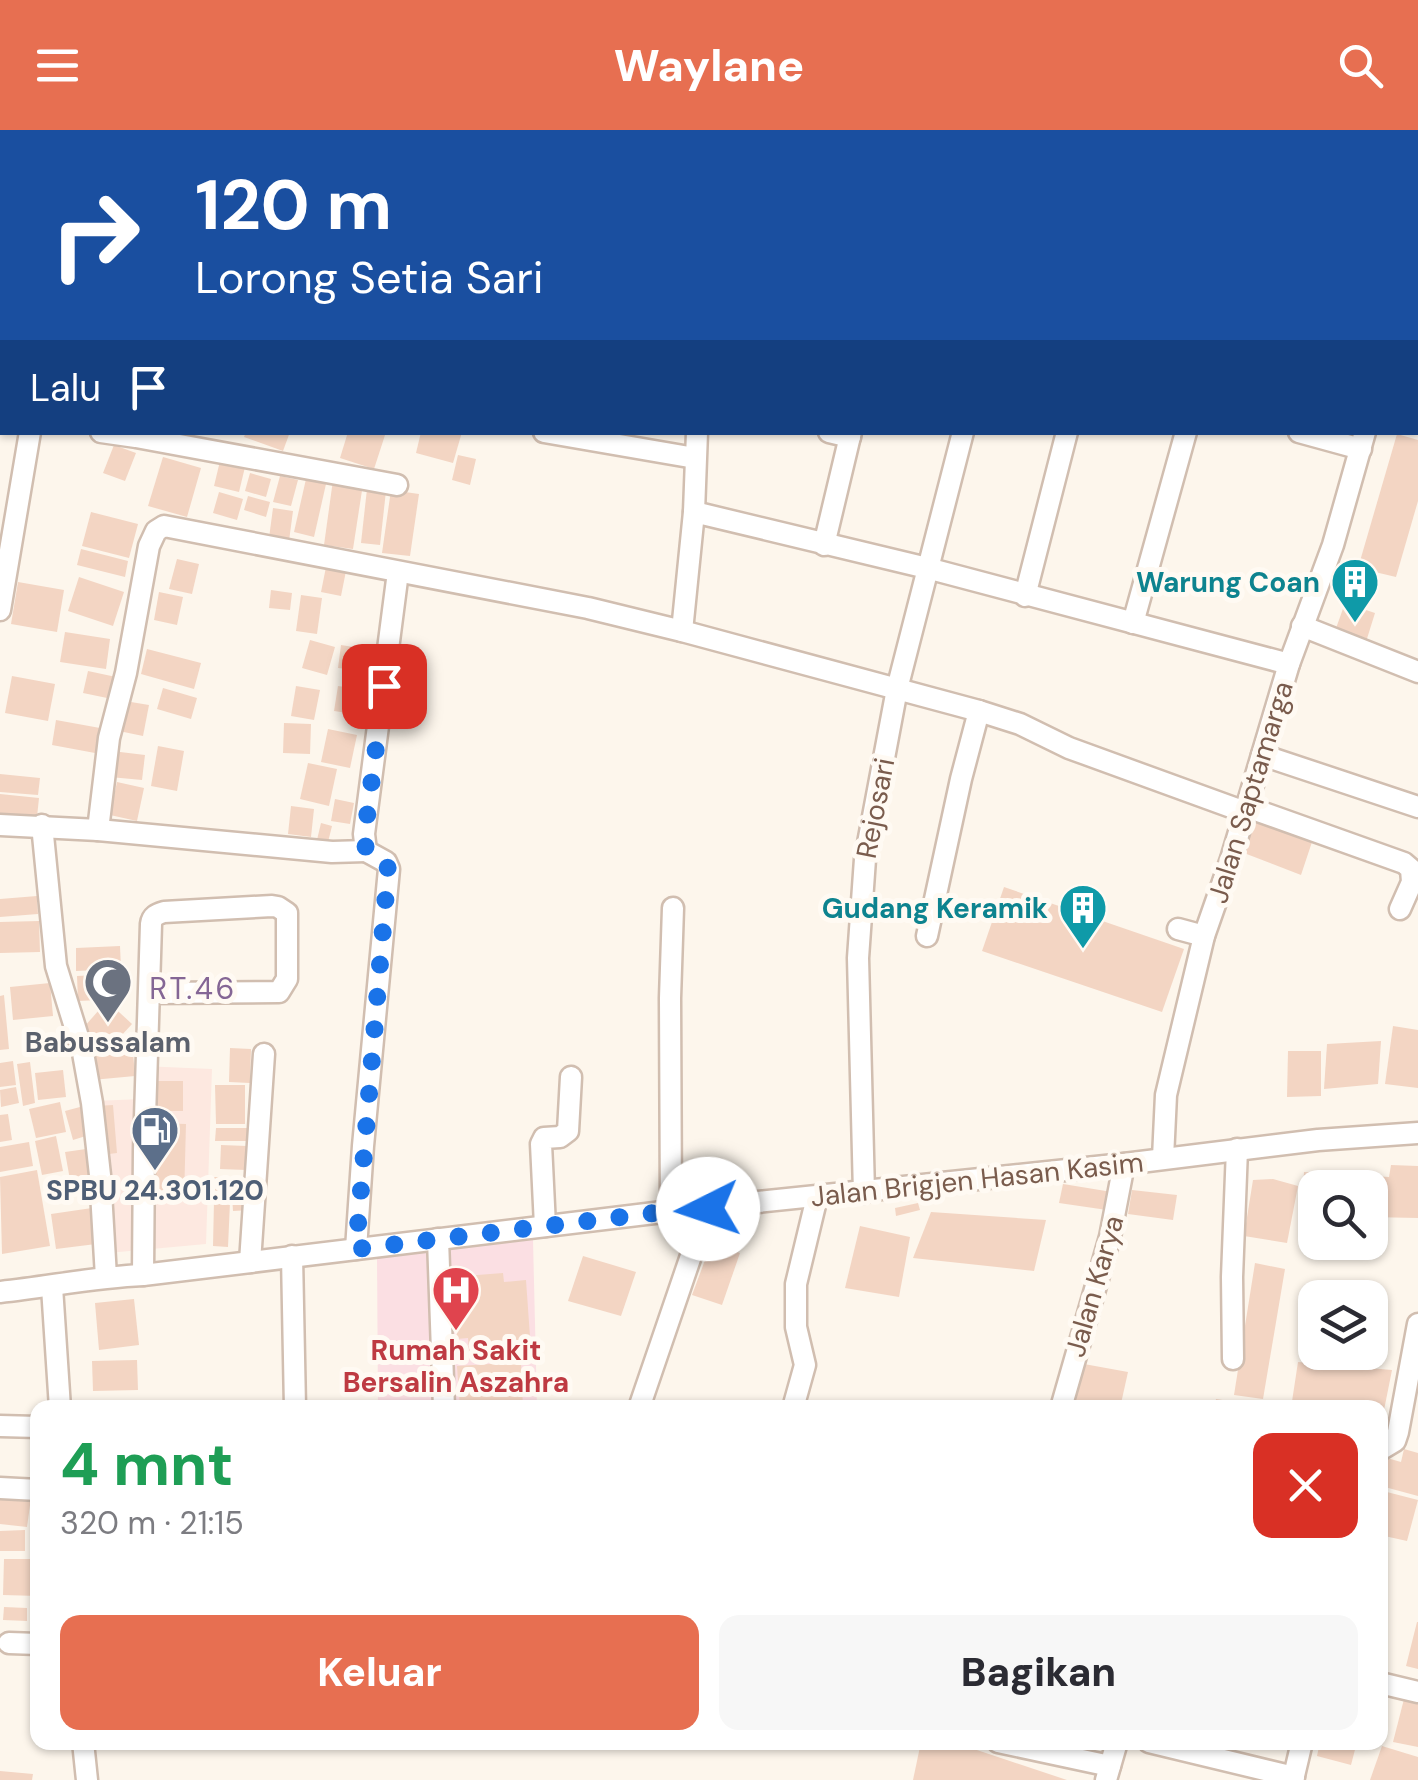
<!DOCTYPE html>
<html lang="id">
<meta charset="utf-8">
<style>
body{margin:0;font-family:"DM Sans",sans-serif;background:#f7f7f7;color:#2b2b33;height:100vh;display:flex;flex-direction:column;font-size:38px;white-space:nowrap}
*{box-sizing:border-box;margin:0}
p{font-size:32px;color:#7c7c81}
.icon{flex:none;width:55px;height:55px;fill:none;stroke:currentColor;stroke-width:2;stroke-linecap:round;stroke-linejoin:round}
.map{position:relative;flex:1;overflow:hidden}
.sheet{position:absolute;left:30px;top:1270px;width:1358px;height:350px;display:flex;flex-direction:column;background:#fff;border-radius:20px;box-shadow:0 2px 8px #0004}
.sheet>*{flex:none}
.banner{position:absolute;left:0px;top:0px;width:1420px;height:305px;box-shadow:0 2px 8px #0004;background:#1a4fa0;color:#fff;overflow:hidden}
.fabs{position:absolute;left:1298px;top:1040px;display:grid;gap:20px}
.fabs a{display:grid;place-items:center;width:90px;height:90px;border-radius:20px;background:#fff;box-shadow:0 2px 8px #0004;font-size:50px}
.pin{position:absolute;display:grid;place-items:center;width:85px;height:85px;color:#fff;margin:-42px;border-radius:20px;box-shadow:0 5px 15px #0006}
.me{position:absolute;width:110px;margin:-55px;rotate:266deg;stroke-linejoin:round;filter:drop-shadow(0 0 8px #0008)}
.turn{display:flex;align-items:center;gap:35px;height:210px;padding:0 30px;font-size:45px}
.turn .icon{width:130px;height:130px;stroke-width:2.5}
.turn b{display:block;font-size:70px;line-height:85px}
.then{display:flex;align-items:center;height:95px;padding:0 30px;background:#0003;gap:20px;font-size:38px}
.round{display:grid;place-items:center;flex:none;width:105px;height:105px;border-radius:20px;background:#f7f7f7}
.headline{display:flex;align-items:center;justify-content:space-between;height:170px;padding:0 30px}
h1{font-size:60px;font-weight:800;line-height:75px;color:#1e9e55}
.action{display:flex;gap:20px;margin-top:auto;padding:20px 30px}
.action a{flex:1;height:115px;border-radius:20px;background:#e76f51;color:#fff;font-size:40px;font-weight:800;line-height:115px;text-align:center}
.action a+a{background:#f7f7f7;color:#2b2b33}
header{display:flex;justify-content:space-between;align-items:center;height:130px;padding:0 30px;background:#e76f51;color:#fff;font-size:45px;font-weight:800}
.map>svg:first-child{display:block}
</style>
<header><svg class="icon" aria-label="menu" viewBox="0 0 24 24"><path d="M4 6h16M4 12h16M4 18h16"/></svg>Waylane<svg class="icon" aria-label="search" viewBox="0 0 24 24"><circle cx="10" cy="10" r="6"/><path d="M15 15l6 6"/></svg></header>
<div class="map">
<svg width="1418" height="1650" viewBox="0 0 1418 1650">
<rect width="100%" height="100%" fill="#fdf6ec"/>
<path fill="#fde8e0" d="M141 936 212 939 206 1114 108 1123 95 971 141 969Z"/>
<path fill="#fbdfe3" d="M533 1110 537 1277H378L377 1127Z"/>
<g fill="#f3d5c3">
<path d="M246 302H290L283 321 244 307Z"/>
<path d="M348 302H386L374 339 340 328Z"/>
<path d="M421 302H462L453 333 416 323Z"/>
<path d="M1397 304 1418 310V371L1396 447 1358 438Z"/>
<path d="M114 315 136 323 125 351 103 343Z"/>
<path d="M458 325 476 329 470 355 452 350Z"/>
<path d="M163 327 201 338 187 387 148 376Z"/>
<path d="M220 331 245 337 239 362 214 356Z"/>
<path d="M250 343 271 349 266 367 245 361Z"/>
<path d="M280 346 298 350 291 376 273 372Z"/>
<path d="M306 349 326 354 314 407 294 402Z"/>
<path d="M333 350 363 354 353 419 324 415Z"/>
<path d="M367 359 386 361 380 415 361 413Z"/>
<path d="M391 360 419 364 410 426 382 423Z"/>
<path d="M219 362 243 369 237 390 213 383Z"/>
<path d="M248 366 270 372 266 387 244 380Z"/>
<path d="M273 378 293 381 289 411 269 408Z"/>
<path d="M91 382 138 394 129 428 82 416Z"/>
<path d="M81 419 128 431 125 447 77 435Z"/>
<path d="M177 429 199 434 192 464 169 459Z"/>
<path d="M327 432 347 436 341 466 321 462Z"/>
<path d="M79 447 124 462 113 496 68 481Z"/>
<path d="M18 452 64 460 57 502 11 494Z"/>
<path d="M271 460 292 463 290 480 269 478Z"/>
<path d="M159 462 183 467 177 495 154 490Z"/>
<path d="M301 465 322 468 317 504 296 501Z"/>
<path d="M1345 473 1375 483 1365 515 1334 504Z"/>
<path d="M65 502 110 509 106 539 60 532Z"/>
<path d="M310 510 335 517 327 545 302 538Z"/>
<path d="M341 515 366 519 363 541 338 538Z"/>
<path d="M147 519 201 533 194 559 141 544Z"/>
<path d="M88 541 116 547 112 569 83 563Z"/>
<path d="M12 546 55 554 48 591 5 583Z"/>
<path d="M296 556 320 560 314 590 291 586Z"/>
<path d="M338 556 372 561 368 586 334 581Z"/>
<path d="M163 558 197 568 191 589 157 579Z"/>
<path d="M125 571 149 575 143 606 119 601Z"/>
<path d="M56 590 100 598 95 623 52 615Z"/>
<path d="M284 593 311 594 310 624 283 623Z"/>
<path d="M328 599 357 605 350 638 321 632Z"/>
<path d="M158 616 184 621 177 661 151 656Z"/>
<path d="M112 621 145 625 142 650 110 647Z"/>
<path d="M308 633 337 639 329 676 300 669Z"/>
<path d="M0 644 40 648 38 665 0 662Z"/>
<path d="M117 652 144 658 137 691 110 685Z"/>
<path d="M0 664 39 668 37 687 0 683Z"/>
<path d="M335 669 354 673 350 694 331 691Z"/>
<path d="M291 676 314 679 311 707 288 704Z"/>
<path d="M1257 682 1315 703 1301 745 1244 723Z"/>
<path d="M321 693 332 696 327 716 316 714Z"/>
<path d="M1004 757 1184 819 1162 882 982 821Z"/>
<path d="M37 766 38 784 0 787V769Z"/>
<path d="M39 791 40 822 0 823V792Z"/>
<path d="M120 816 121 839 76 841V818Z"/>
<path d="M120 844 121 869 78 871 77 846Z"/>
<path d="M50 853 53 886 13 890 10 857Z"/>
<path d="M4 865 9 919 0 920V866Z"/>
<path d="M107 871 132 894 109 919 84 897Z"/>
<path d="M1393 896 1418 900V958L1385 954Z"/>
<path d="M1381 911 1378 954 1324 959 1327 914Z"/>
<path d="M230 918 251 919 250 953 229 952Z"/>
<path d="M1288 921H1321V966L1287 967Z"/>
<path d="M133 922 135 946 92 950 91 925Z"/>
<path d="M13 931 16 955 0 957V933Z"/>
<path d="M30 932 35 973 23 976 17 934Z"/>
<path d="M63 940 66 967 38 970 35 943Z"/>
<rect x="152" y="951" width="31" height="30"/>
<path d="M215 955H245V994H216Z"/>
<path d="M16 957 19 973 1 977 0 960Z"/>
<path d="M60 972 66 1002 36 1008 29 979Z"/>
<path d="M113 975 117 1023 101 1025 96 976Z"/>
<path d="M80 977 89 1005 73 1010 65 981Z"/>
<path d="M8 984 12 1010 0 1012V985Z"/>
<path d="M155 993 186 994 184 1070 152 1069Z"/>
<path d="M216 998H250V1011H215Z"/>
<path d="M56 1006 63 1041 42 1045 35 1011Z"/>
<path d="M29 1012 33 1036 0 1042V1017Z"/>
<path d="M221 1015 247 1016 246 1040 220 1039Z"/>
<path d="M86 1019 93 1058 72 1061 65 1022Z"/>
<path d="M1391 1035 1418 1036V1088L1370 1087V1058H1315V1085L1301 1084 1304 1042 1389 1047Z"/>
<path d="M37 1040 50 1116 2 1124 0 1047Z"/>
<path d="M213 1047H251L252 1080 233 1081 231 1050 228 1117 213 1116 214 1071H211Z"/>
<path d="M1273 1049 1298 1056 1287 1113 1244 1106 1253 1050Z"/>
<path d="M1063 1054 1112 1062 1107 1080 1059 1073Z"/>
<path d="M1132 1060 1177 1065 1173 1090 1128 1084Z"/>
<path d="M918 1073 920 1080 896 1086 895 1078Z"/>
<path d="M92 1078 96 1114 56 1119 51 1084Z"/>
<path d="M931 1082 1046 1090 1034 1141 913 1128Z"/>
<path d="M860 1096 910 1107 899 1167 845 1158Z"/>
<path d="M711 1114 740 1123 722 1175 692 1165Z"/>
<path d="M583 1126 636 1142 621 1186 568 1171Z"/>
<path d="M1255 1133 1285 1139 1263 1269 1234 1265Z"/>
<path d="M503 1143 504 1152 526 1150 531 1221 469 1225 468 1208 457 1209 452 1147Z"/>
<path d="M1370 1167 1388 1170 1378 1219 1370 1218Z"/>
<path d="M134 1169 139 1215 99 1220 95 1173Z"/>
<path d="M137 1230 138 1260 93 1261 92 1231Z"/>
<path d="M521 1232 523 1278H460L457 1236Z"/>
<path d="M1298 1232 1392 1240 1382 1290 1380 1278H1291Z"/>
<path d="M1084 1234 1128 1242 1120 1278H1072Z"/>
<path d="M1216 1269 1256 1275V1278H1214Z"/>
<path d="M1404 1319 1418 1323V1366L1381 1356 1387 1328 1401 1332Z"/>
<path d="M1383 1361 1418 1370 1407 1411 1380 1405V1375Z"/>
<path d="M0 1364 31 1368 27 1397 0 1394Z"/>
<path d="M25 1400V1421H0V1401Z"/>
<path d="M4 1429H38V1466L3 1465Z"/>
<path d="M4 1477 27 1478V1491L3 1490Z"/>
<path d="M1417 1492H1418V1539L1406 1536Z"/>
<path d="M1404 1569 1418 1572V1617L1393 1612Z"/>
<path d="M921 1612H953L1067 1650H913Z"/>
<path d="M1320 1612H1357L1351 1635 1317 1626Z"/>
<path d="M1382 1616 1418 1627V1650H1370Z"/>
<path d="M0 1641 33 1644 32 1650H0Z"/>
</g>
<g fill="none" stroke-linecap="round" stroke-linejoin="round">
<g stroke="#d1beb0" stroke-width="25">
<g id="minor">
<path d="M140 0 142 2"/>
<path d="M1119 0 1120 2"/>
<path d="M293 2 296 0"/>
<path d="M412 2 413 0"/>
<path d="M515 2V0"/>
<path d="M623 2 625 0"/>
<path d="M719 2 720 0"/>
<path d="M850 2V0"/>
<path d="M939 2 940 0"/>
<path d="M1008 2 1009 0"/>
<path d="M1415 2V0"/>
<path d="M0 145 2 144"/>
<path d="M0 288 2 289"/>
<path d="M101 302 136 307 397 355"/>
<path d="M544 302 695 328"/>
<path d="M829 302 850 307"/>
<path d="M1299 302 1361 319"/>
<path d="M694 382 697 302"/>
<path d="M824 415 851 302"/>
<path d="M1025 466 1067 302"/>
<path d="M0 480 30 302"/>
<path d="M1133 493 1186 302"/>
<path d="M1302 496 1418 542"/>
<path d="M682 501 694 382 927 438 1289 534"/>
<path d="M1262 625 1418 677"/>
<path d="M1247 677 1404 733 1411 739 1412 752 1400 779"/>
<path d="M0 695 98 700 332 722 366 721"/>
<path d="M42 695 56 836 83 923 92 973 100 1045 106 1147"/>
<path d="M98 700 109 608 126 543 149 416 156 401 164 396 588 478 682 501 979 581 1020 594 1069 618 1245 682"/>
<path d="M1178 799 1204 806"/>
<path d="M927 806 961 649 979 581"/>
<path d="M1163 1028 1166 965 1204 806 1231 729 1289 534 1333 415 1365 302"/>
<path d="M864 1063 858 828 865 729 897 559 963 302"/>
<path d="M671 1081 670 868 673 778"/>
<path d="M545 1096 541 1014 544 1008 560 1007 568 1001 571 947"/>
<path d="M438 1109 444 1278"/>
<path d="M356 1119 363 1016 389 739 386 732 366 721 364 704 398 442"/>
<path d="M292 1126 295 1278"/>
<path d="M250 1132 264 924"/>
<path d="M143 1145 144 1020 151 794C152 786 157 784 164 782L272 776 278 777 287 783V849L279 862 149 863"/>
<path d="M52 1157 60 1278"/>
<path d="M0 1162C48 1157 95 1147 143 1145L671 1081 1124 1034 1318 1010 1418 1003"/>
<path d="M1233 1229 1232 1147 1237 1019"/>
<path d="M639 1278 707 1079"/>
<path d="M793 1278 805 1235 796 1197V1154L817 1067"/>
<path d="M1061 1278 1110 1107 1124 1034"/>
<path d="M0 1296 38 1297"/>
<path d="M1380 1320 1395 1311 1398 1302 1418 1194"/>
<path d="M0 1358 38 1360"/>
<path d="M9 1513 38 1514"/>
<path d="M1380 1553 1418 1562"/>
<path d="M83 1612 87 1650"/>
<path d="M998 1612 1110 1636"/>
<path d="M1149 1612 1294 1647"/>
<path d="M1106 1650 1117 1612"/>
<path d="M1293 1650 1302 1612"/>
</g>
</g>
<use href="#minor" stroke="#fff" stroke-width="20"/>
</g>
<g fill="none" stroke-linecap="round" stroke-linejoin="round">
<path stroke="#1a73e8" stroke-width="18" stroke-dasharray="0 32.4" d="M384 556 364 710C366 725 374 726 386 732L388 739 356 1119 671 1081 708 1079"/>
</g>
<defs>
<g id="building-pin" transform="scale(2.5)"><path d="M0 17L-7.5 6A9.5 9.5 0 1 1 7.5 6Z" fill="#0f9aa8" stroke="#fffaf3"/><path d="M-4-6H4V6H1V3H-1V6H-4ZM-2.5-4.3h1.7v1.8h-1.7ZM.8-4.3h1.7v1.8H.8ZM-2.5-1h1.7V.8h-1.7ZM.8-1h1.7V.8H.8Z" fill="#fff"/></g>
<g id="mosque-pin" transform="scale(2.5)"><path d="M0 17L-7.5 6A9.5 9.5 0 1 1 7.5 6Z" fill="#6b7280" stroke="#fffaf3"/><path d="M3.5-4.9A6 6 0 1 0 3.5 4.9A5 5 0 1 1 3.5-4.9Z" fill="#fff"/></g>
<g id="fuel-pin" transform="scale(2.5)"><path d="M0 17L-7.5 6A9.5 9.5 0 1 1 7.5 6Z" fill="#5c6f8a" stroke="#fffaf3"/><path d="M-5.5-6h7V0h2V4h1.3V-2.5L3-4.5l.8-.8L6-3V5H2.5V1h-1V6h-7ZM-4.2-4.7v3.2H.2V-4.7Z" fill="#fff"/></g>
<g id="hospital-pin" transform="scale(2.5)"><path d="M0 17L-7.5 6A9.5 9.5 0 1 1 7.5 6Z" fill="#e0444e" stroke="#fffaf3"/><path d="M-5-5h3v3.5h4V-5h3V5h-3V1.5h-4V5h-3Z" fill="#fff"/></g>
</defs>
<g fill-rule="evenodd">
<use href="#building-pin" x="1355" y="452"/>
<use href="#building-pin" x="1083" y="778"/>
<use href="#mosque-pin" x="108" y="852"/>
<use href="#fuel-pin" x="155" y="1000"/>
<use href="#hospital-pin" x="456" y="1160"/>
</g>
<g text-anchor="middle" stroke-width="10" stroke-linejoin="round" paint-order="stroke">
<g font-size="28" font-weight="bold" fill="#0d838f" stroke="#fffaf3" text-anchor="end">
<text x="1320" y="462">Warung Coan</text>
<text x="1048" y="788">Gudang Keramik</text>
</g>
<g font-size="28" fill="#7a5c4d" stroke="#fffaf3">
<text transform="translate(1250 662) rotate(-73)" y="10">Jalan Saptamarga</text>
<text transform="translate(875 678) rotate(-79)" y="10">Rejosari</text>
<text transform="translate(977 1049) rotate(-6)" y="10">Jalan Brigjen Hasan Kasim</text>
<text transform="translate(1094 1156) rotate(-74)" y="10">Jalan Karya</text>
</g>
<g font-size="28" font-weight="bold" fill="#5b616d" stroke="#fffaf3">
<text x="108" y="922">Babussalam</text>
</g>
<g font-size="28" font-weight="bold" fill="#4e5e75" stroke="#fffaf3">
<text x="155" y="1070">SPBU 24.301.120</text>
</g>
<g font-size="28" font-weight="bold" fill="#be3a42" stroke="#fffaf3">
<text x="456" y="1230">Rumah Sakit<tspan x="456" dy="32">Bersalin Aszahra</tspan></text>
</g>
<g font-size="30" letter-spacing="2.5" fill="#846695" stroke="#fffaf3">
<text x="193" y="869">RT.46</text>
</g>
</g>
</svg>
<div class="fabs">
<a><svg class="icon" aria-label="search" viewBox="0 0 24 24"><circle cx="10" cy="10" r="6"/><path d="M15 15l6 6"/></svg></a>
<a><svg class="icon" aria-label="layers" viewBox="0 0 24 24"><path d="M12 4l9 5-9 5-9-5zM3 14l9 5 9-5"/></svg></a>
</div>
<div class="pin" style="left:384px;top:556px;background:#d93025"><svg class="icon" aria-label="arrive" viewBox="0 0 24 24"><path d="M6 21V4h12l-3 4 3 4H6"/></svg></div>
<svg class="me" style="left:708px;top:1079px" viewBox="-20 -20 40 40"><circle r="19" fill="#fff"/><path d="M0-13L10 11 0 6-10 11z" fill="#1a73e8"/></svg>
<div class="banner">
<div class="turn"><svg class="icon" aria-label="right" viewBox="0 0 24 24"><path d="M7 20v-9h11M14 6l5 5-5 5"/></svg><div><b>120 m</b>Lorong Setia Sari</div></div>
<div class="then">Lalu<svg class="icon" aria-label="arrive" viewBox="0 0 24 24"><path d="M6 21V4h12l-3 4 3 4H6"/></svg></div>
</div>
<section class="sheet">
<div class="headline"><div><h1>4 mnt</h1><p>320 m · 21:15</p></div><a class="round" style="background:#d93025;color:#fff"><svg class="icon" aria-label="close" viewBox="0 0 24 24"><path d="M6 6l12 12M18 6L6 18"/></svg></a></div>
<div class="action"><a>Keluar</a><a>Bagikan</a></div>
</section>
</div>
